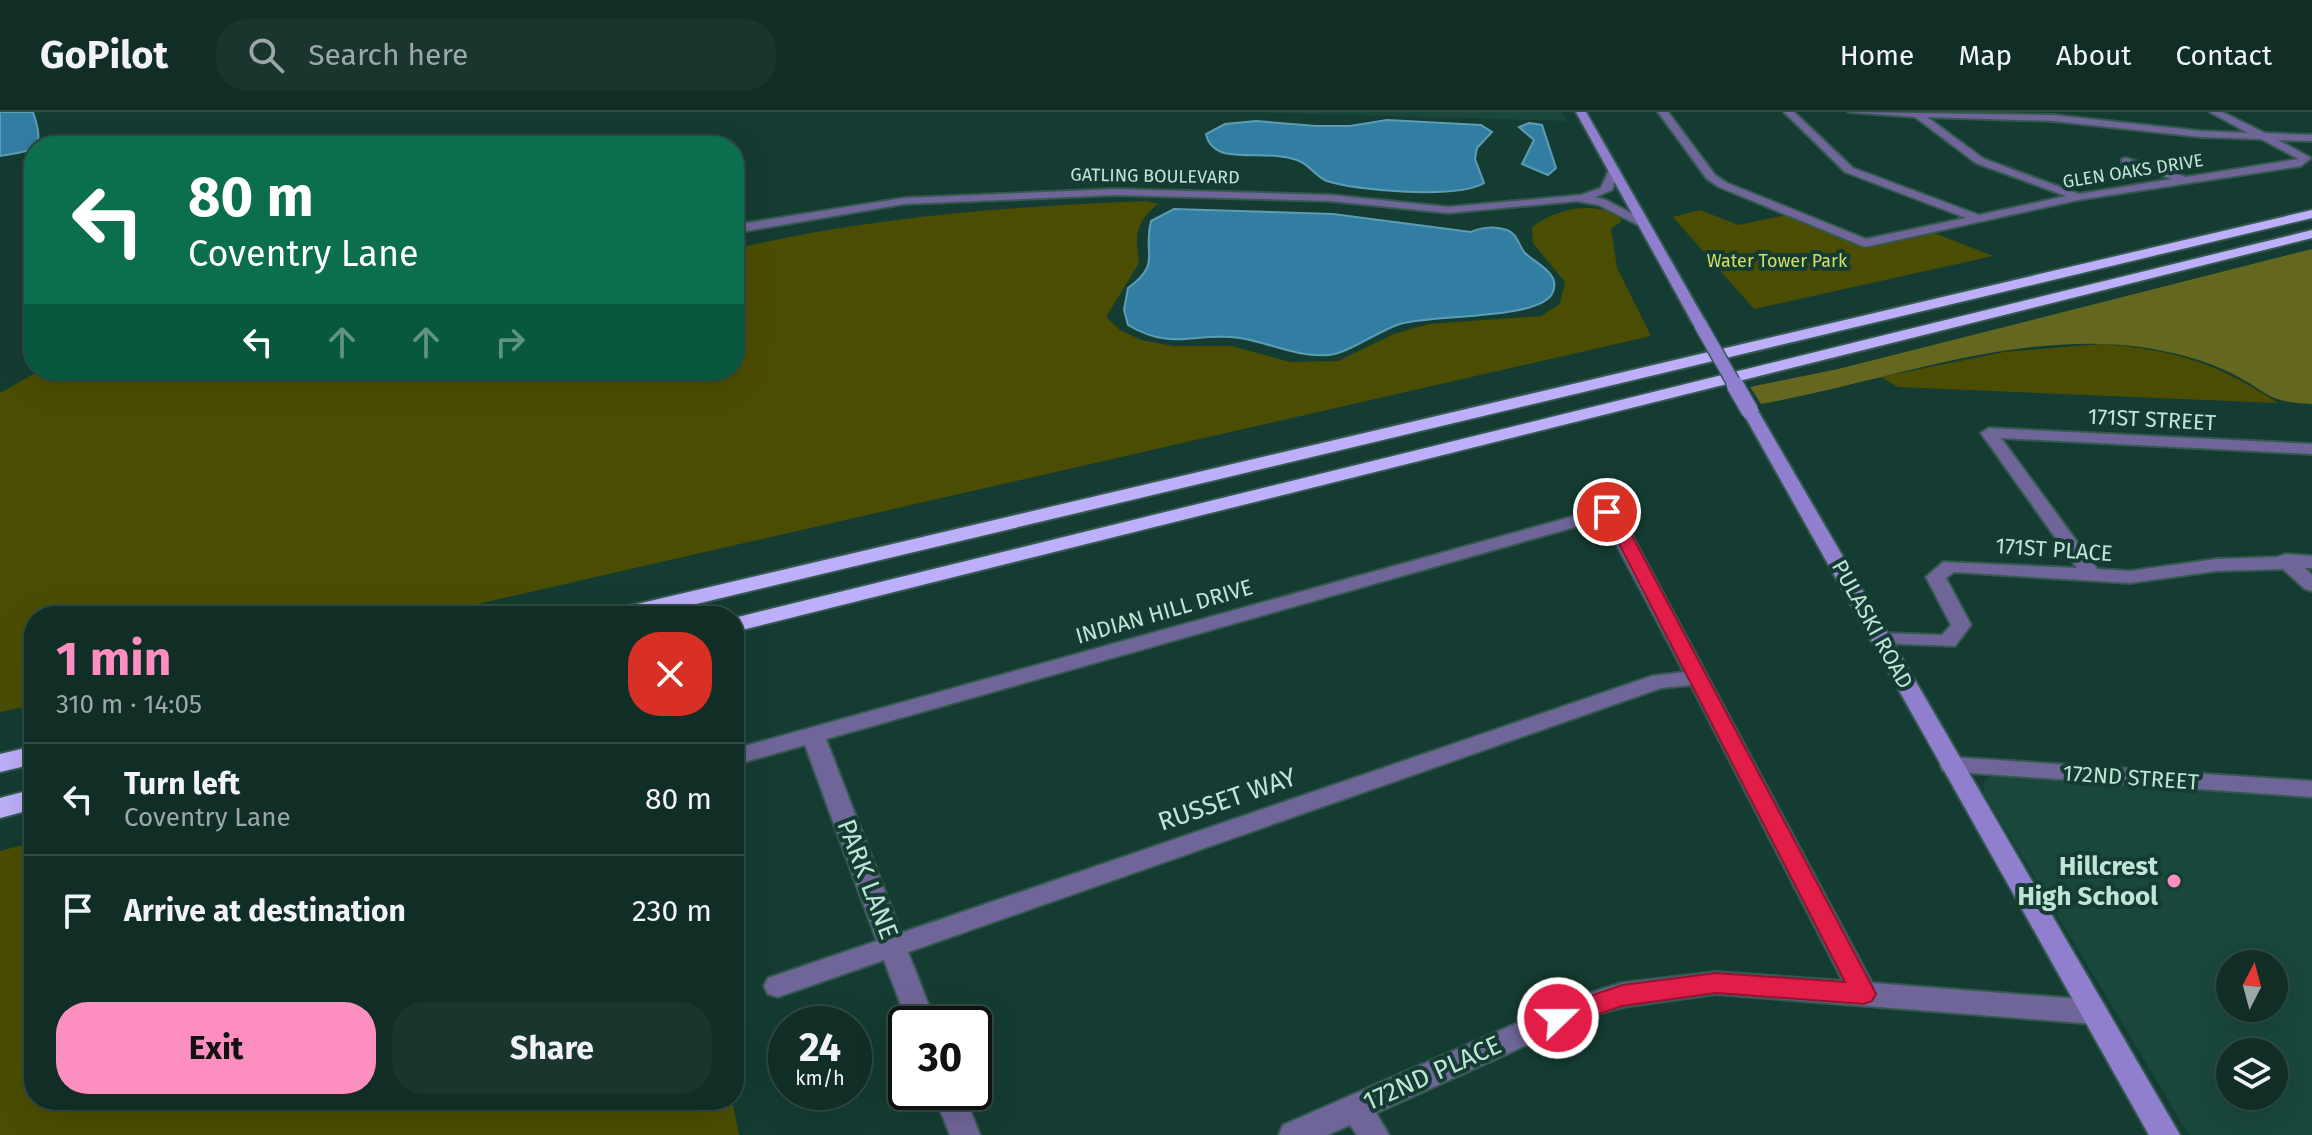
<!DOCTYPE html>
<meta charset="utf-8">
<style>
body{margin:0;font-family:"Fira Sans",sans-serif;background:#19352e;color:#f1f3f6;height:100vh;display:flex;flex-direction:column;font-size:30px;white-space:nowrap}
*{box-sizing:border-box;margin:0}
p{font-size:26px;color:#9ca8a7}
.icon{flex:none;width:44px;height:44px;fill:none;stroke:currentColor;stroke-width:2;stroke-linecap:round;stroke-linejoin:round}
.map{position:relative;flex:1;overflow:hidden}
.details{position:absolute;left:24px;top:494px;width:720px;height:504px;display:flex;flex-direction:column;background:#102d26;border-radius:32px;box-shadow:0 8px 32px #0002,0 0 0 2px #304943}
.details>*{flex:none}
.top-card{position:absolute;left:24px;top:24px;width:720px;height:244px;border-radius:32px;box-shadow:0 8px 32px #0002,0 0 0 2px #304943;background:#0b6e4f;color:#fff;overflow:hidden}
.needle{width:52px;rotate:6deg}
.fabs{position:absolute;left:2216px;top:838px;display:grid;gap:16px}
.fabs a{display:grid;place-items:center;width:72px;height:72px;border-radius:50%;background:#102d26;box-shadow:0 8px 32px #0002,0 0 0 2px #304943;font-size:40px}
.speed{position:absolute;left:768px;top:894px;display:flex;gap:16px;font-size:40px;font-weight:700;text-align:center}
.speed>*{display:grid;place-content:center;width:104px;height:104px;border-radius:50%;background:#102d26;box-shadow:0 8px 32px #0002,0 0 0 2px #304943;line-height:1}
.speed small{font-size:20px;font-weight:400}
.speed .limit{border:4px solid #111;border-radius:12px;background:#fff;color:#111}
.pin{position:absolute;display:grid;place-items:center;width:68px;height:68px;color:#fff;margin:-34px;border:4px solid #fff;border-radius:50%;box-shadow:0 2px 8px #0007}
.me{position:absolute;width:88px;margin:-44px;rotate:68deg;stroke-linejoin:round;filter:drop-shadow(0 0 6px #0008)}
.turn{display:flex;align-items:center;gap:28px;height:168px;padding:0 32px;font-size:36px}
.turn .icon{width:104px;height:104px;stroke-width:2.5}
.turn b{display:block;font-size:56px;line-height:68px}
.lanes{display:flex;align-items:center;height:76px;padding:0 32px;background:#0003;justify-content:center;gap:40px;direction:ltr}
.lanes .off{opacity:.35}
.round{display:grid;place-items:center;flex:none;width:84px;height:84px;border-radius:32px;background:#19352e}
.overview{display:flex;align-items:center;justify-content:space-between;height:136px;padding:0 32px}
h1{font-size:48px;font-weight:700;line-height:60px;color:#fd8ec0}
.button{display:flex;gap:16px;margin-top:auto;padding:16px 32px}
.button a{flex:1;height:92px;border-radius:32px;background:#fd8ec0;color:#111;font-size:32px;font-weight:700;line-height:92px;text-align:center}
.button a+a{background:#19352e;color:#f1f3f6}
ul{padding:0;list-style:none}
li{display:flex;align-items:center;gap:24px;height:112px;padding:0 32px;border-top:2px solid #304943}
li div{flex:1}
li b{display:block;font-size:30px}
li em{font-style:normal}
header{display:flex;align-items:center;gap:48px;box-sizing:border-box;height:112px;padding:0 40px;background:#102d26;border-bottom:2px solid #304943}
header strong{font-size:38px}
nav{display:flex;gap:44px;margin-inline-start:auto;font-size:28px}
.search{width:560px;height:72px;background:#19352e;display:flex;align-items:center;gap:20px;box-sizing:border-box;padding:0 28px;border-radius:32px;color:#9ca8a7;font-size:30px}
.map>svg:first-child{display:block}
</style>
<header>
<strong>GoPilot</strong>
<div class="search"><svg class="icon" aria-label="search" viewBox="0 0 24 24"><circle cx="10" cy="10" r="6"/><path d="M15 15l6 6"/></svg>Search here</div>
<nav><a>Home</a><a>Map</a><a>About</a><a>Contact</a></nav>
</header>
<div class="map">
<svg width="2312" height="1023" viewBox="0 0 2312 1023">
<rect width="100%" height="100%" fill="#153c32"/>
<g fill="#19473b" fill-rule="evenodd">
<path d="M1245 0H1562L1567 9Z"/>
<path d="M1991 663 2312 685V1023H2189L1984 681V671ZM2230 852H2274V896H2230ZM2230 940H2274V984H2230Z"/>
</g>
<g fill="#4b4e02">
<path d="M1146 89 1158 92C1135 110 1135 124 1139 151L1106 205 1120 218 1141 228 1173 234H1231L1290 250 1338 249 1394 222 1429 212 1541 204 1560 192 1565 170 1533 131 1532 115C1559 96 1589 90 1620 103L1621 110 1611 116 1617 156 1651 224 425 504H34V593L0 600V281L41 258H734V137C874 104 1003 95 1146 89Z"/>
<path d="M1700 98 1738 113 1786 103 1865 136 1934 121 1993 144 1754 197 1673 105Z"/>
<path d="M2102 232C2176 238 2216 251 2278 291L1898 275 1881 265 2004 240Z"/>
<path d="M34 730V988H732L739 1023H0V739Z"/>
</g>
<path fill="#636720" d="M2312 137V292C2267 290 2271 282 2235 263 2206 248 2173 240 2141 235 2014 218 1885 270 1761 292L1750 275 1838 257Z"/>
<g fill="#327ea3" stroke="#5d9db3" stroke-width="2">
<path d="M0 0H33C46 39 36 38 0 44Z"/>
<path d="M1256 9 1316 14H1350L1387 8 1481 13 1492 20 1477 36 1475 47 1484 71C1458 87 1356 79 1327 69 1316 65 1309 52 1297 48 1274 40 1248 46 1224 41 1215 38 1208 32 1206 22L1225 12Z"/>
<path d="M1529 11 1542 13 1556 56 1548 63 1522 52 1534 28 1519 15Z"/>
<path d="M1174 97 1333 102 1471 120C1481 115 1496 114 1507 118 1518 122 1518 133 1525 141 1535 151 1563 162 1552 182 1537 208 1433 202 1400 212 1378 219 1347 242 1328 243 1295 245 1271 231 1240 226 1196 219 1173 240 1128 213L1124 198 1128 176C1163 150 1142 142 1151 109Z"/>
</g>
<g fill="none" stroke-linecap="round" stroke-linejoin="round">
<g stroke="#345a50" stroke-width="4">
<g id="minor">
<path d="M1658 0H1668L1715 63 1727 71 1866 127 1966 106 1845 60 1784 0H1794L1853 56 1979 103 2066 84 1976 51 1915 5 1848 0 2053 3 2201 19 2248 21 2210 0H2222L2265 21 2312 23V29L2278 28 2311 46 2301 54 2078 88 1865 135 1719 75 1707 67ZM1927 5 2053 9 2201 25 2261 27 2299 47 2186 65 2126 46 2122 47V51L2172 67 2079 82 1984 47Z"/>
<path d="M1989 316 2312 332V342L2001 326 2097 457 2130 459 2216 447 2277 445 2285 442 2312 444V456H2305L2312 463V479L2305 477 2283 457 2216 459 2130 471 1954 460 1946 466 1971 513 1955 534 1876 531 1873 527 1883 521 1942 523 1951 513 1926 465 1943 450 2077 456 1981 321Z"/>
<path d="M1607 395 1613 396 1630 420 1872 871 2094 888 2104 892 2108 900 2104 908 2094 912 1716 882 1622 895 1593 903 1376 1001 1389 1023H1357L1350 1013 1327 1023H1279L1283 1013 1577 885 1622 871 1716 860 1843 869 1691 573 1661 576 908 840 936 912H908L884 848 778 885 768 882 764 874 768 866 877 829 805 633 734 653V637ZM1603 407 1684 560 1652 564 901 821 826 627Z"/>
<path d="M1951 645 2312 669V685L1943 659 1940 653 1943 647Z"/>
<path d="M933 980H963L980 1023H950Z"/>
</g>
</g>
<g stroke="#345a50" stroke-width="4">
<path id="tertiary" d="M1610 55 1619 57 1612 78 1595 85 1606 88 1648 110V114H1640L1599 93 1577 89 1448 101 1331 89 1115 83 904 92 734 121V113L904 86 1115 77 1331 83 1448 95 1581 83 1601 76Z"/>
</g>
<g stroke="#345a50" stroke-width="4">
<g id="secondary">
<path d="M1576 0H1586L1707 212 1705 215 1693 212Z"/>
<path d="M1750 294 1758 299 2180 1023H2149L1742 299Z"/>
</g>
</g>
<g stroke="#345a50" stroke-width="4">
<g id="motorway">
<path d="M2312 98V106L646 504H604L616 497Z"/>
<path d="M2312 118V126L734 520V506Z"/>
<path d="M34 634V652L0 660V642Z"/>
<path d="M34 677V697L0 706V686Z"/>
</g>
</g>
<use href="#minor" fill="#6f6598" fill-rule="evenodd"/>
<use href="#tertiary" fill="#6f6598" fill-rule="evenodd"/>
<use href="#secondary" fill="#907ecf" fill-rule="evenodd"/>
<use href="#motorway" fill="#bdaff9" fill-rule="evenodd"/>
<g stroke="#345a50" stroke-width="16" stroke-linecap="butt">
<path id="secondary-bridge-far1" d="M1700 212 1736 275"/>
</g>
<g stroke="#345a50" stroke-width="20" stroke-linecap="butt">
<path id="secondary-bridge" d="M1735 273 1750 299"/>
</g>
<use href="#secondary-bridge-far1" stroke="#907ecf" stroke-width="13"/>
<use href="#secondary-bridge" stroke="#907ecf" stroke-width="17"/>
</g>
<path fill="#e11d48" stroke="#92132f" stroke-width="2" d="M1607 395 1613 397 1630 420 1872 874 1876 882 1872 889 1864 892 1716 881 1622 894 1558 916 1549 913 1545 906 1549 898 1622 873 1716 861 1845 870 1613 420 1599 400Z"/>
<circle fill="#fd8ec0" stroke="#153c32" stroke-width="3" cx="2174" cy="769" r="8"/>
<g text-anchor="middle" stroke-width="8" stroke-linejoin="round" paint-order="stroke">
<g font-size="18" fill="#c1e4d8" stroke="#153c32">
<text transform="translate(2133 59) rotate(-9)" y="6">GLEN OAKS DRIVE</text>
<text transform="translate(1155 64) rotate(1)" y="6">GATLING BOULEVARD</text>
</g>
<g font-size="18" fill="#d6de63" stroke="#153c32">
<text x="1777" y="155">Water Tower Park</text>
</g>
<g font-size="22" fill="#c1e4d8" stroke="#153c32">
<text transform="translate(2152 307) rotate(3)" y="8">171ST STREET</text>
<text transform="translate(2054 437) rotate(4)" y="8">171ST PLACE</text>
<text transform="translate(1164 499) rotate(-16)" y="8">INDIAN HILL DRIVE</text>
<text transform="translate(1873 512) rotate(61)" y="8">PULASKI ROAD</text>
<text transform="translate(2131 665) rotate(4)" y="8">172ND STREET</text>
</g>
<g font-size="26" fill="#c1e4d8" stroke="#153c32">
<text transform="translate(1227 687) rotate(-19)" y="9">RUSSET WAY</text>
<text transform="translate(868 767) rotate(69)" y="9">PARK LANE</text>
<text transform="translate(1432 961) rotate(-24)" y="9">172ND PLACE</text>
</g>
<g font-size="26" font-weight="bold" fill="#c1e4d8" stroke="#153c32" text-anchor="end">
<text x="2158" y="763">Hillcrest<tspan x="2158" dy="30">High School</tspan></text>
</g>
</g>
</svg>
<div class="fabs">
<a><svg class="needle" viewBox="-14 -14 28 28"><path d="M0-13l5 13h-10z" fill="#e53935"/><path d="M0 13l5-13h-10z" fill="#9ca8a7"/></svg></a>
<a><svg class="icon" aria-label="layers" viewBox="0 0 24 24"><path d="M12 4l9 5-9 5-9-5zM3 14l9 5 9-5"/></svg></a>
</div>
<div class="speed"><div>24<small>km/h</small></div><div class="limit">30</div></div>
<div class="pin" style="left:1607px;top:400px;background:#d93025"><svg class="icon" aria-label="arrive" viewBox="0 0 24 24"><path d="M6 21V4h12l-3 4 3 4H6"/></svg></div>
<svg class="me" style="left:1558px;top:906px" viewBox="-20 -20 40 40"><circle r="17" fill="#e11d48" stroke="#fff" stroke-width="3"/><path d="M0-11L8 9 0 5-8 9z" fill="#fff"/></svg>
<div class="top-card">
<div class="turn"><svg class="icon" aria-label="left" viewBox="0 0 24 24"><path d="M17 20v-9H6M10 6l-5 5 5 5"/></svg><div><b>80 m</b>Coventry Lane</div></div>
<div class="lanes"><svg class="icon" aria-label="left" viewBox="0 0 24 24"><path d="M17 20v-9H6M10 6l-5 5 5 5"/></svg><svg class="icon off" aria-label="ahead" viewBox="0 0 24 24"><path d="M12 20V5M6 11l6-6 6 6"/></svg><svg class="icon off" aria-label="ahead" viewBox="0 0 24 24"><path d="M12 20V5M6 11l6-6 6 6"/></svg><svg class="icon off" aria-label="right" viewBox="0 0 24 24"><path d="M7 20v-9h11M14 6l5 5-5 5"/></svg></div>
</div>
<section class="details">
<div class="overview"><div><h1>1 min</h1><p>310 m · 14:05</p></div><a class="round" style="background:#d93025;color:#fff"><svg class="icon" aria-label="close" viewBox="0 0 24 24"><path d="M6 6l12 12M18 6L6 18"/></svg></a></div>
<ul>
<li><svg class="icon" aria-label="left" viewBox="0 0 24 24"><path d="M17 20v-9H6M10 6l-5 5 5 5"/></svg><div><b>Turn left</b><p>Coventry Lane</p></div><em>80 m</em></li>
<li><svg class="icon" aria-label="arrive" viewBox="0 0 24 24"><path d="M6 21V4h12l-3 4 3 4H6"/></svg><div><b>Arrive at destination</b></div><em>230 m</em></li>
</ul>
<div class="button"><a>Exit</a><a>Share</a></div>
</section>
</div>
